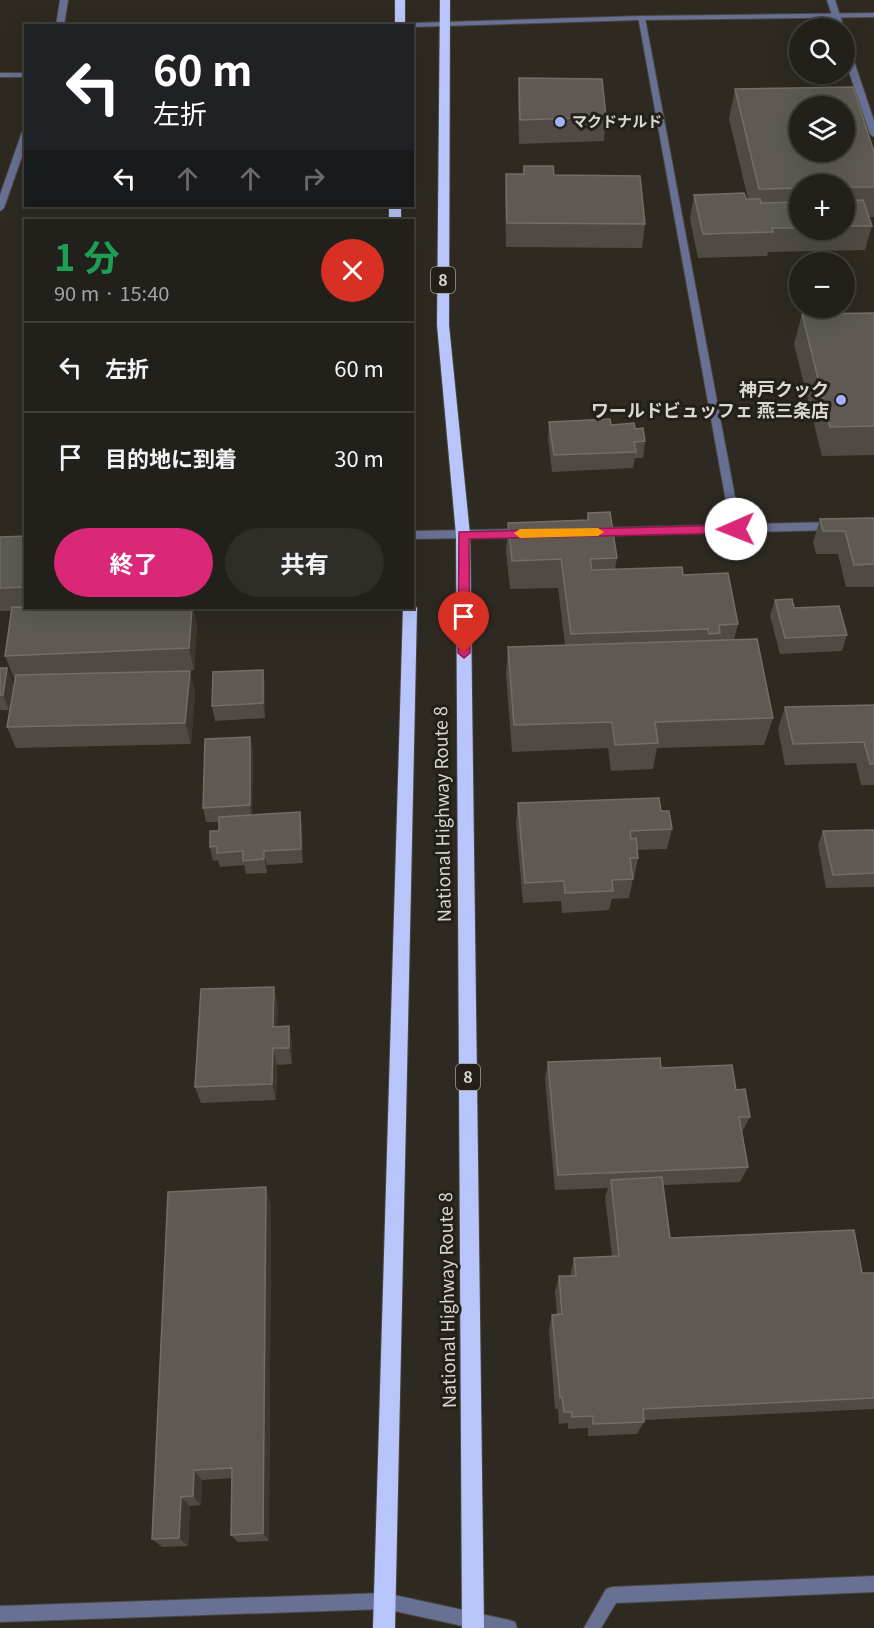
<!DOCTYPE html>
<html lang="ja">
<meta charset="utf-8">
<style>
body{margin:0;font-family:Georgia,"Noto Sans JP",serif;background:#2e2d27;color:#f1f3f6;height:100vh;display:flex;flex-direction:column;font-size:22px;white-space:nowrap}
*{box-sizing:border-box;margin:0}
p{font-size:20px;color:#a2a3a2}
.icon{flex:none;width:33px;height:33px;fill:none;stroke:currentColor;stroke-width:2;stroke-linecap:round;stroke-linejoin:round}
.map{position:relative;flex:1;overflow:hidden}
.details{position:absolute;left:24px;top:219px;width:390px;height:390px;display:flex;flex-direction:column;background:#22201a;border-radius:0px;box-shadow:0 6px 24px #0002,0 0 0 2px #3f3e39}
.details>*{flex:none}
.hud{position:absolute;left:24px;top:24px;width:390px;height:183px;border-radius:0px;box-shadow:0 6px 24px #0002,0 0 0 2px #3f3e39;background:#202124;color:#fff;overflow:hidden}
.tools{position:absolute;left:789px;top:18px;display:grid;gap:12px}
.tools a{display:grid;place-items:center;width:66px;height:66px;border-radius:50%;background:#22201a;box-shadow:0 6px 24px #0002,0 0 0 2px #3f3e39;font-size:30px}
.pin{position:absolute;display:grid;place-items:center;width:51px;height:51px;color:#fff;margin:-62px -26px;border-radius:50% 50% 50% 0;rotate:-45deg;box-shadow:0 0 6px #0007}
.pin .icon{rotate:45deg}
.me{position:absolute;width:66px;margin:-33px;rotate:269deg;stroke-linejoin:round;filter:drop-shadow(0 0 4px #0008)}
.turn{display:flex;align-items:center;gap:21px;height:126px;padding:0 30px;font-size:27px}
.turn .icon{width:78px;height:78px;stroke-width:2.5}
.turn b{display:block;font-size:42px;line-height:51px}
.lanes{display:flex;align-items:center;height:57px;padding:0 30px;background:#0003;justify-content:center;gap:30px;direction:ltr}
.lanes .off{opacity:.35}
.round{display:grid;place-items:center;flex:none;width:63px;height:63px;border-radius:32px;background:#2e2d27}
.head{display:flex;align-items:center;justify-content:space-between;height:102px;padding:0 30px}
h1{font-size:36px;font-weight:700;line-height:45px;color:#1e9e55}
.cta{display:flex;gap:12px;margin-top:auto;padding:12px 30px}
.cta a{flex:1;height:69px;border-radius:36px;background:#db2777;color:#fff;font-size:24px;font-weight:700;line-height:69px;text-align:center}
.cta a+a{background:#2e2d27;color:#f1f3f6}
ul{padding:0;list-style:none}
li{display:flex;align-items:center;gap:18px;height:90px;padding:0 30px;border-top:2px solid #3f3e39}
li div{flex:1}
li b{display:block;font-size:22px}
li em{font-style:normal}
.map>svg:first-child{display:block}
</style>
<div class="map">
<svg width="874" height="1628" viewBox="0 0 874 1628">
<rect width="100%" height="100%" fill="#2e2a22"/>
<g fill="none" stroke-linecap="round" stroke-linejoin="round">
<g stroke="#4a463e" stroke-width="2">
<g id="service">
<path d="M638 16 645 18 741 529 736 533 731 529Z"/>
<rect x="0" y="73" width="26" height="4"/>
</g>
</g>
<g stroke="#4a463e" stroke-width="2">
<g id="minor">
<path d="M60 0H68L64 26H56Z"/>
<path d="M874 13V17L641 20 412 27V26H376L380 24 641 16Z"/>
<path d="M23 129H26V145L4 208 0 211V195Z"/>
<path d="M834 522 839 526 834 530 596 536 591 532 596 528Z"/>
<path d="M522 529 527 533 522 537 412 539V531Z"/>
<path d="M874 1576V1592L616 1603 601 1628H584L606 1589 612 1587Z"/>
<path d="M385 1593 391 1595 393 1601 391 1607 385 1609 0 1622V1606Z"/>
</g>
</g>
<g stroke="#4a463e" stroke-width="2">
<g id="tertiary">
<path d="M827 0H835L844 28H836Z"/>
<path d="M844 41 848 43 874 121V137L870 134 844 57Z"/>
<path d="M385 1593 509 1620 515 1622 517 1628H472L385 1609 379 1607 377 1601 379 1595Z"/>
</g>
</g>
<g stroke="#4a463e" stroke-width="2">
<g id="trunk">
<rect x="395" y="0" width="10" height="26"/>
<path d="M440 0H450L449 325 470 535 484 1628H462L456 535 437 325Z"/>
<rect x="389" y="206" width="12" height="14"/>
<path d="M412 603 417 608 395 1628H373L403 608H412Z"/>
</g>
</g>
<use href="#service" fill="#687093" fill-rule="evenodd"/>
<use href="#minor" fill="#687093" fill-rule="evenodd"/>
<use href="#tertiary" fill="#687093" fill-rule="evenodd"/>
<use href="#trunk" fill="#b8c5fa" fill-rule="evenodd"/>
</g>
<g fill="#4f4b44" fill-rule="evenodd">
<path d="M519 78 606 117 604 141 519 144 518 102Z"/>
<path d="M735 89 874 152V217H869L872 226 865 250 768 252 767 256 698 258 690 219 694 195 748 199 729 119ZM800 184H844V230H800Z"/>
<path d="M524 166 554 175 645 224 642 248 506 247 505 198 506 174H523Z"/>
<path d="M874 313V455L822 456 794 344 802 314Z"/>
<path d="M549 422 611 425 635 429 645 441 643 458H635L633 468 552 472 548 438Z"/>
<path d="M588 513 617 558 615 569 683 575 738 624 734 640 773 718 764 745 657 748 653 769 611 771 608 748 512 752 506 675 508 647 565 645 558 588 510 589 506 552 508 523 587 520Z"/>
<path d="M874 518V587H846L838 554H816L813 542 820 519Z"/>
<path d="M26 536V608L197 624 194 670 185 671 195 692 191 744 16 748 7 727 15 678H14L5 656 11 611H0V537Z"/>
<path d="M775 600 794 608 847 635 842 651 780 654 770 616Z"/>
<path d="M0 668H7L13 683 9 710H0Z"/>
<path d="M263 670 265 685V718L215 721 212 706Z"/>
<path d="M874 705V785H861L856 763 785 765 778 729 785 707Z"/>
<path d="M250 737 253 752 252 815 300 812 302 826 303 863 267 865V873L246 874 244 865 220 867 218 860 213 861 210 847 219 831V822H206L203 808Z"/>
<path d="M518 803 661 811 672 829 667 849 637 850 638 858 634 878H633L629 898 612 899 609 910 562 913 561 901 523 903 516 824Z"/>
<path d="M874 830V887L826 888 818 845 823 831Z"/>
<path d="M278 1004 277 1027 289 1026 292 1043V1064L277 1065 276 1100 201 1103 195 1087Z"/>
<path d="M548 1062 661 1068 736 1090 750 1117 742 1132 748 1167 740 1182 663 1185 670 1238 862 1273H874V1409L644 1420V1422L637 1434 588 1436V1428L568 1429V1423L559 1424 558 1409H555L549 1330 552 1315H557L555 1292 559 1276H570L574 1258 612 1256 605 1197 608 1188 555 1190 545 1079Z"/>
<path d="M271 1205 269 1541 238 1542 231 1535 232 1478 202 1480 201 1505 190 1506 188 1546 162 1547 152 1539Z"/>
</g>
<g fill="#3c3730">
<path d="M192 608H193L197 624 194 670 189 648Z"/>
<path d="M7 668 13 683 9 710 3 695Z"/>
<path d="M263 670 265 685V718L263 703Z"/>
<path d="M190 671 195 692 191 744 185 723Z"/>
<path d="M250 737 253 752 252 820 250 805Z"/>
<path d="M300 812 302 826 303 863 301 849Z"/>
<path d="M264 851 267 865V873L264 859Z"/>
<path d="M274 987 278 1004 277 1044 273 1027Z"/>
<path d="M289 1026 292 1043V1064L289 1048Z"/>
<path d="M273 1048 277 1065 276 1100 272 1084Z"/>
<path d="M266 1187 271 1205 269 1541 263 1533Z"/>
<path d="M194 1470 202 1480 201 1505 193 1496Z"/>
<path d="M181 1497 190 1506 188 1546 179 1538Z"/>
</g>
<g fill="#5e5a53" stroke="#726d67" stroke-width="1.5" fill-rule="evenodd">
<path d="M519 78 602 79 606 117 520 120Z"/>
<path d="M853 87 874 152V187H844V184H800V188L759 189 735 89ZM800 106H844V152H800Z"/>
<path d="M524 166H553L554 175 640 176 645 224 507 223 506 174H524Z"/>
<path d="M744 193 746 199H760L761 203 800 202V228H772L773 232 703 234 694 195Z"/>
<path d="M863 200 872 226H844V201Z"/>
<path d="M874 313V426L830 427 802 314Z"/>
<path d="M610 419 611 425 634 423 635 429 643 428 645 441 634 442 636 452 554 455 549 422Z"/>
<path d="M610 512 617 558 590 559 592 570 682 567 683 575 728 573 738 624 719 625 720 633 709 634 708 629 571 634 561 559 512 561 508 523 588 520V513Z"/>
<path d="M874 518V564L854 565 845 531H823L820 519Z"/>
<path d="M26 536V587L0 588V537Z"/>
<path d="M792 599 794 608 839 606 847 635 785 638 775 600Z"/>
<path d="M12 607 192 608 189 648 5 656Z"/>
<path d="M757 639 773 718 655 722 658 743 615 745 612 722 514 725 508 647Z"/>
<path d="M0 668H7L3 695H0Z"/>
<path d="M263 670V703L212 706 213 672Z"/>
<path d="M190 671 185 723 7 727 16 675Z"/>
<path d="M874 705V764H870L864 742 793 744 785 707Z"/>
<path d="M250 737V805L203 808 205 739Z"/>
<path d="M659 798 661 811H669L672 829 630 831 631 839 636 838 638 858H630L633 879 612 880 613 891 565 893 564 881 525 883 518 803Z"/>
<path d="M300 812 301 849 264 851V859L243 861V851L217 853V846L210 847V831H219V817Z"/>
<path d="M874 830V873L833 875 823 831Z"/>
<path d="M274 987 273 1027 289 1026V1048H273L272 1084 195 1087 201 989Z"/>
<path d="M660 1058 661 1068 732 1065 736 1090 745 1089 750 1117H739L748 1167 558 1175 548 1062Z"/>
<path d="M662 1177 670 1238 854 1230 862 1273H874V1398L643 1409 644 1422 593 1424V1416L572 1417V1412H564L562 1397H560L552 1315 562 1314 559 1276H576L574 1258 619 1256 611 1180Z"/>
<path d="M266 1187 263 1533 231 1535 232 1468 194 1470 193 1496 181 1497 179 1538 152 1539 168 1192Z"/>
</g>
<path fill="#db2777" stroke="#8e194d" stroke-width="1.5" d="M736 525 742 529 736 533 469 539 470 653 464 658 458 653 459 532Z"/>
<path fill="#f59e0b" d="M598 528 604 532 598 536 520 538 514 533 520 529Z"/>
<g fill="#a2b2fd" stroke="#242019" stroke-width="2">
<circle cx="560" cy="122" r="6"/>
<circle cx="841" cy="400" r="6"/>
</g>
<g text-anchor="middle" stroke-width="6" stroke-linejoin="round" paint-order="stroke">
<g font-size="15" font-weight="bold" fill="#dad7d3" stroke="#242019" text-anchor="start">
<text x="572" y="127">マクドナルド</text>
</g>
<g fill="#242019" stroke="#a3a09b" stroke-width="1.5">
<rect x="431" y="267" width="24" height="26" rx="4.5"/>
<rect x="456" y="1064" width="24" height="26" rx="4.5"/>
</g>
<g font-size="16" font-weight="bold" fill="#dad7d3">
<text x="443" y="286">8</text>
<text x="468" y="1083">8</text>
</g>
<g font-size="18" font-weight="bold" fill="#dad7d3" stroke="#242019" text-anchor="end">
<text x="829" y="396">神戸クック<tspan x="829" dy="21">ワールドビュッフェ 燕三条店</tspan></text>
</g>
<g font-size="18" fill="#dad7d3" stroke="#242019">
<text transform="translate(443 814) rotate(-91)" y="6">National Highway Route 8</text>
<text transform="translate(448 1300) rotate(-91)" y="6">National Highway Route 8</text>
</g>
</g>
</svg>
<div class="tools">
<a><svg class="icon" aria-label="search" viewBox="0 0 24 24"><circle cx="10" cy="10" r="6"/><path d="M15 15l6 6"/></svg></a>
<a><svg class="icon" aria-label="layers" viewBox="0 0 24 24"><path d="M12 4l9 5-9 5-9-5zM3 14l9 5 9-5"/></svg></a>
<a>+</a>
<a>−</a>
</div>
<div class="pin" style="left:464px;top:653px;background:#d93025"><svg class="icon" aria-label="arrive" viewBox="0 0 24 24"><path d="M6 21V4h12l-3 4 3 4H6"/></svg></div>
<svg class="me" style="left:736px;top:529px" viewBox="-20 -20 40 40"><circle r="19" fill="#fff"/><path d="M0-13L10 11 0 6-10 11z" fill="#db2777"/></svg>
<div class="hud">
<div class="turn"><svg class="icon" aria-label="left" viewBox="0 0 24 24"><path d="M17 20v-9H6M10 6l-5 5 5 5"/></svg><div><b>60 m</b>左折</div></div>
<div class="lanes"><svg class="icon" aria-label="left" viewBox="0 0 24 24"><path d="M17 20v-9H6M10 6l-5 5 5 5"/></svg><svg class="icon off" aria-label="ahead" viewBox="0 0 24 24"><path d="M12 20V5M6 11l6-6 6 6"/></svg><svg class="icon off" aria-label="ahead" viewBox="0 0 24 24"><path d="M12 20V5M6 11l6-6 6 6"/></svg><svg class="icon off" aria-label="right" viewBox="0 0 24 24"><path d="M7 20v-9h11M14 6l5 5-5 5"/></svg></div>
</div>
<section class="details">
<div class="head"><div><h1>1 分</h1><p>90 m · 15:40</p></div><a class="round" style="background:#d93025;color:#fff"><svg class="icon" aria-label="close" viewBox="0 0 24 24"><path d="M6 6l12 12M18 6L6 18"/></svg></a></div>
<ul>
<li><svg class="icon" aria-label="left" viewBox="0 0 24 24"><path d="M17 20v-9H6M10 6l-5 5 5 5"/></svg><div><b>左折</b></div><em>60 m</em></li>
<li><svg class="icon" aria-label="arrive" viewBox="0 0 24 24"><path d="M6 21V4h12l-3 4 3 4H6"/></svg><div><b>目的地に到着</b></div><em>30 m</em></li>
</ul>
<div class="cta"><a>終了</a><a>共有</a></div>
</section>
</div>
